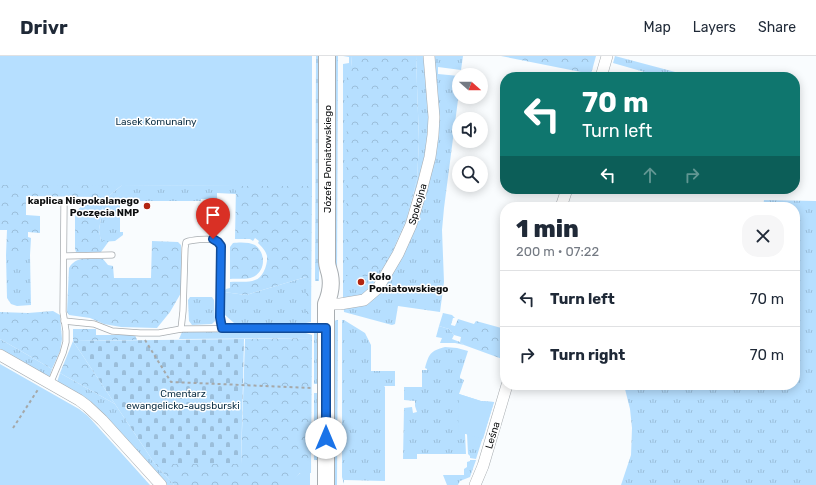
<!DOCTYPE html>
<meta charset="utf-8">
<style>
body{margin:0;font-family:Rubik,sans-serif;background:#f6f6f7;color:#1f2937;height:100vh;display:flex;flex-direction:column;font-size:15px;white-space:nowrap}
*{box-sizing:border-box;margin:0}
p{font-size:13px;color:#747a83}
.icon{flex:none;width:22px;height:22px;fill:none;stroke:currentColor;stroke-width:2;stroke-linecap:round;stroke-linejoin:round}
.map{position:relative;flex:1;overflow:hidden}
.details{position:absolute;left:500px;top:146px;width:300px;height:188px;display:flex;flex-direction:column;background:#fff;border-radius:16px;box-shadow:0 2px 10px #0003}
.details>*{flex:none}
.top-card{position:absolute;left:500px;top:16px;width:300px;height:122px;border-radius:16px;box-shadow:0 2px 10px #0003;background:#0f766e;color:#fff;overflow:hidden}
.needle{width:26px;rotate:111deg}
.fabs{position:absolute;left:452px;top:12px;display:grid;gap:8px}
.fabs a{display:grid;place-items:center;width:36px;height:36px;border-radius:50%;background:#fff;box-shadow:0 2px 10px #0003;font-size:20px}
.pin{position:absolute;display:grid;place-items:center;width:34px;height:34px;color:#fff;margin:-41px -17px;border-radius:50% 50% 50% 0;rotate:-45deg;box-shadow:0 0 4px #0007}
.pin .icon{rotate:45deg}
.me{position:absolute;width:44px;margin:-22px;rotate:0deg;stroke-linejoin:round;filter:drop-shadow(0 0 3px #0008)}
.turn{display:flex;align-items:center;gap:14px;height:84px;padding:0 16px;font-size:18px}
.turn .icon{width:52px;height:52px;stroke-width:2.5}
.turn b{display:block;font-size:28px;line-height:34px}
.lanes{display:flex;align-items:center;height:38px;padding:0 16px;background:#0003;justify-content:center;gap:20px;direction:ltr}
.lanes .off{opacity:.35}
.round{display:grid;place-items:center;flex:none;width:42px;height:42px;border-radius:16px;background:#f6f6f7}
.headline{display:flex;align-items:center;justify-content:space-between;height:68px;padding:0 16px}
h1{font-size:24px;font-weight:800;line-height:30px}
ul{padding:0;list-style:none}
li{display:flex;align-items:center;gap:12px;height:56px;padding:0 16px;border-top:1px solid #e0e1e3}
li div{flex:1}
li b{display:block;font-size:15px}
li em{font-style:normal}
header{display:flex;align-items:center;gap:24px;box-sizing:border-box;height:56px;padding:0 20px;background:#fff;border-bottom:1px solid #e0e1e3}
header strong{font-size:19px}
nav{display:flex;gap:22px;margin-inline-start:auto;font-size:14px}
.map>svg:first-child{display:block}
</style>
<header>
<strong>Drivr</strong>
<nav><a>Map</a><a>Layers</a><a>Share</a></nav>
</header>
<div class="map">
<svg width="816" height="429" viewBox="0 0 816 429">
<defs>
<pattern id="grass-tufts" width="24" height="20" patternUnits="userSpaceOnUse"><rect width="24" height="20" fill="#b6dfff"/><path d="M3 7l-1-3M5 7V3M7 7l1-3M15 17l-1-3M17 17v-4M19 17l1-3" fill="none" stroke="#9bbeda"/></pattern>
<pattern id="forest-crowns" width="20" height="18" patternUnits="userSpaceOnUse"><rect width="20" height="18" fill="#b6dfff"/><path d="M2 6a3 3 0 1 1 6 0M12 15a3 3 0 1 1 6 0" fill="none" stroke="#9bbeda"/></pattern>
<pattern id="cemetery-stones" width="16" height="16" patternUnits="userSpaceOnUse"><rect width="16" height="16" fill="#b6dfff"/><path d="M2 7V4a2 2 0 0 1 4 0v3zM10 15v-3a2 2 0 0 1 4 0v3z" fill="#9bbeda"/></pattern>
</defs>
<rect width="100%" height="100%" fill="#f9fcfe"/>
<g fill="url(#grass-tufts)">
<path d="M316 0H320L319 225H315Z"/>
<path d="M334 0H338L337 222 333 225Z"/>
<path d="M343 0H352L351 11H347L394 192 407 162 417 123 419 86 416 0H463L461 14 438 11V18L459 20V36L444 152 442 174 444 226 440 256 398 250 395 268 392 269 344 256 343 242V8L349 7V1Z"/>
<path d="M615 0 694 21H662L613 7Z"/>
<path d="M122 129 236 130V138L217 137V143H201V145H120V176H123V179L115 185 101 186 99 174 104 144Z"/>
<path d="M764 144 816 145V429H621L631 399 632 372 630 353 624 329 643 330 647 329H795V151H763Z"/>
<path d="M6 199H30L31 249 17 250 11 248 7 242Z"/>
<path d="M306 221V267H234L225 259 224 236 246 239Z"/>
<path d="M190 241H212L214 244 215 265 212 268 192 269 189 265 188 244Z"/>
<path d="M336 264H338L337 429H332L333 267Z"/>
<path d="M342 264H344L365 277 371 289V315H395V330H384L385 331V425L344 424V428L342 421Z"/>
<path d="M439 270 449 273 454 279 452 283 460 286 464 289 455 287H440L442 282 436 281Z"/>
<path d="M294 273 312 279V282L179 283 182 276Z"/>
<path d="M314 275 317 276 319 278V328H314Z"/>
<path d="M0 283 52 313 49 322 0 294Z"/>
<path d="M445 291 457 292 468 295 460 320V322L464 324 459 338 481 345 494 346 476 403 470 402V400L468 398 467 378H465L466 398H417V403H403L404 352 412 351 413 357 417 356 415 350V345L404 344V331H422V314H427V313L425 312C429 298 430 295 445 291Z"/>
<path d="M60 317 115 348 155 408 174 429H167L103 359 57 326Z"/>
<path d="M314 337H319L318 403 317 404H314Z"/>
<path d="M470 404H476L470 421 460 425 458 429H447L443 419H464V413L467 411V406L470 405Z"/>
</g>
<g fill="url(#forest-crowns)">
<path d="M352 0H416L419 86 417 123 407 162 394 192 374 220H346L347 11H351Z"/>
<path d="M501 0H596L591 18Z"/>
<path d="M0 129H122L104 144 99 174 101 185H109L101 196H76L75 193V161C78 149 85 148 96 148L97 141 26 140V159L40 160V177L28 176V181L31 182 30 199H6L7 174H0Z"/>
<path d="M236 130H312L311 266 306 267V221L246 239 224 236 226 233 230 232V226C238 225 248 227 255 224 263 222 268 208 267 200 266 195 262 191 258 187L259 185 255 182 253 185 250 183H235Z"/>
<path d="M152 185 178 186 181 189V237L170 256 157 272 121 271 104 268 90 262 69 259 67 256 69 212C76 199 90 203 103 203L108 209 113 210 114 222H151Z"/>
<path d="M233 187C239 186 250 186 255 189 266 197 266 215 253 221 246 224 237 222 230 223V191Z"/>
<path d="M0 252V256L28 257 53 255 60 259 62 283 60 295 52 313 0 283Z"/>
<path d="M443 257 452 259 455 262H453L451 269 455 270 458 263 474 268 476 265 505 273V304L464 289 460 286 461 281 454 279 449 273 439 270Z"/>
<path d="M73 273H96V279H135L137 284 73 285 115 348 60 317 73 285Z"/>
<path d="M312 282 311 417H300L293 425 288 429H174L155 408H241L245 283Z"/>
</g>
<path fill="url(#cemetery-stones)" d="M244 283 241 408H155L73 285Z"/>
<g fill="#b6dfff">
<path d="M0 0H312V130H236L0 129Z"/>
<path d="M0 308 79 353 88 360 150 429H0Z"/>
<path d="M459 338 481 345 494 346 483 383 471 380 458 375Z"/>
<path d="M310 409V429H286Z"/>
</g>
<g fill="none" stroke-linecap="round" stroke-linejoin="round">
<g stroke="#a8adb1" stroke-width="7">
<g id="lane">
<path d="M64 200 112 199"/>
<path d="M64 265 94 268 112 275 140 277H159L181 273 324 272"/>
<path d="M181 273 183 255 185 192 186 186C191 184 208 182 214 184 217 184 219 187 221 190L220 261 222 272"/>
<path d="M50 328 63 297 66 286V275L63 256 64 150"/>
</g>
</g>
<g stroke="#a8adb1" stroke-width="12">
<g id="street">
<path d="M601 21 607 0"/>
<path d="M561 151 567 133"/>
<path d="M326 248H340L364 244 378 232 398 198 411 169 422 132 430 101 433 79 434 61 429 0"/>
<path d="M0 299 79 344 87 350 102 364 161 429"/>
<path d="M475 429 483 410 507 329"/>
</g>
</g>
<g stroke="#a8adb1" stroke-width="18">
<path id="secondary" d="M326 429V248C330 239 332 229 330 219 329 214 327 210 327 206V0"/>
</g>
<g stroke="#a5a8a9" stroke-width="2" stroke-dasharray="3 3" stroke-linecap="butt">
<path d="M145 284 171 326 312 332"/>
<path d="M13 372 39 332"/>
</g>
<use href="#lane" stroke="#fff" stroke-width="5.5"/>
<use href="#street" stroke="#fff" stroke-width="11"/>
<use href="#secondary" stroke="#fff" stroke-width="16"/>
</g>
<g fill="none" stroke-linecap="round" stroke-linejoin="round">
<g stroke="#114b97" stroke-width="10">
<path id="route" d="M213 183 218 186 221 190 220 261 222 272H326V382"/>
</g>
<use href="#route" stroke="#1a73e8" stroke-width="7"/>
</g>
<g fill="#b22510" stroke="#fff" stroke-width="1.5">
<circle cx="147" cy="150" r="4"/>
<circle cx="361" cy="226" r="4"/>
</g>
<g text-anchor="middle" stroke-width="3" stroke-linejoin="round" paint-order="stroke">
<g font-size="10" fill="#0c2f45" stroke="#fff">
<text x="156" y="69">Lasek Komunalny</text>
<text x="183" y="341">Cmentarz<tspan x="183" dy="12">ewangelicko-augsburski</tspan></text>
</g>
<g font-size="10" fill="#0d0f10" stroke="#fff">
<text transform="translate(327 103) rotate(-90)" y="4">Józefa Poniatowskiego</text>
<text transform="translate(417 148) rotate(-74)" y="4">Spokojna</text>
<text transform="translate(492 379) rotate(-73)" y="4">Leśna</text>
</g>
<g font-size="10" font-weight="bold" fill="#0d0f10" stroke="#fff" text-anchor="end">
<text x="139" y="148">kaplica Niepokalanego<tspan x="139" dy="12">Poczęcia NMP</tspan></text>
<text x="369" y="224" text-anchor="start">Koło<tspan x="369" dy="12">Poniatowskiego</tspan></text>
</g>
</g>
</svg>
<div class="fabs">
<a><svg class="needle" viewBox="-14 -14 28 28"><path d="M0-13l5 13h-10z" fill="#e53935"/><path d="M0 13l5-13h-10z" fill="#747a83"/></svg></a>
<a><svg class="icon" aria-label="sound" viewBox="0 0 24 24"><path d="M4 9h4l5-4v14l-5-4H4zM17 9q2 3 0 6"/></svg></a>
<a><svg class="icon" aria-label="search" viewBox="0 0 24 24"><circle cx="10" cy="10" r="6"/><path d="M15 15l6 6"/></svg></a>
</div>
<div class="pin" style="left:213px;top:183px;background:#d93025"><svg class="icon" aria-label="arrive" viewBox="0 0 24 24"><path d="M6 21V4h12l-3 4 3 4H6"/></svg></div>
<svg class="me" style="left:326px;top:382px" viewBox="-20 -20 40 40"><circle r="19" fill="#fff"/><path d="M0-13L10 11 0 6-10 11z" fill="#1a73e8"/></svg>
<div class="top-card">
<div class="turn"><svg class="icon" aria-label="left" viewBox="0 0 24 24"><path d="M17 20v-9H6M10 6l-5 5 5 5"/></svg><div><b>70 m</b>Turn left</div></div>
<div class="lanes"><svg class="icon" aria-label="left" viewBox="0 0 24 24"><path d="M17 20v-9H6M10 6l-5 5 5 5"/></svg><svg class="icon off" aria-label="ahead" viewBox="0 0 24 24"><path d="M12 20V5M6 11l6-6 6 6"/></svg><svg class="icon off" aria-label="right" viewBox="0 0 24 24"><path d="M7 20v-9h11M14 6l5 5-5 5"/></svg></div>
</div>
<section class="details">
<div class="headline"><div><h1>1 min</h1><p>200 m · 07:22</p></div><a class="round"><svg class="icon" aria-label="close" viewBox="0 0 24 24"><path d="M6 6l12 12M18 6L6 18"/></svg></a></div>
<ul>
<li><svg class="icon" aria-label="left" viewBox="0 0 24 24"><path d="M17 20v-9H6M10 6l-5 5 5 5"/></svg><div><b>Turn left</b></div><em>70 m</em></li>
<li><svg class="icon" aria-label="right" viewBox="0 0 24 24"><path d="M7 20v-9h11M14 6l5 5-5 5"/></svg><div><b>Turn right</b></div><em>70 m</em></li>
</ul>
</section>
</div>
